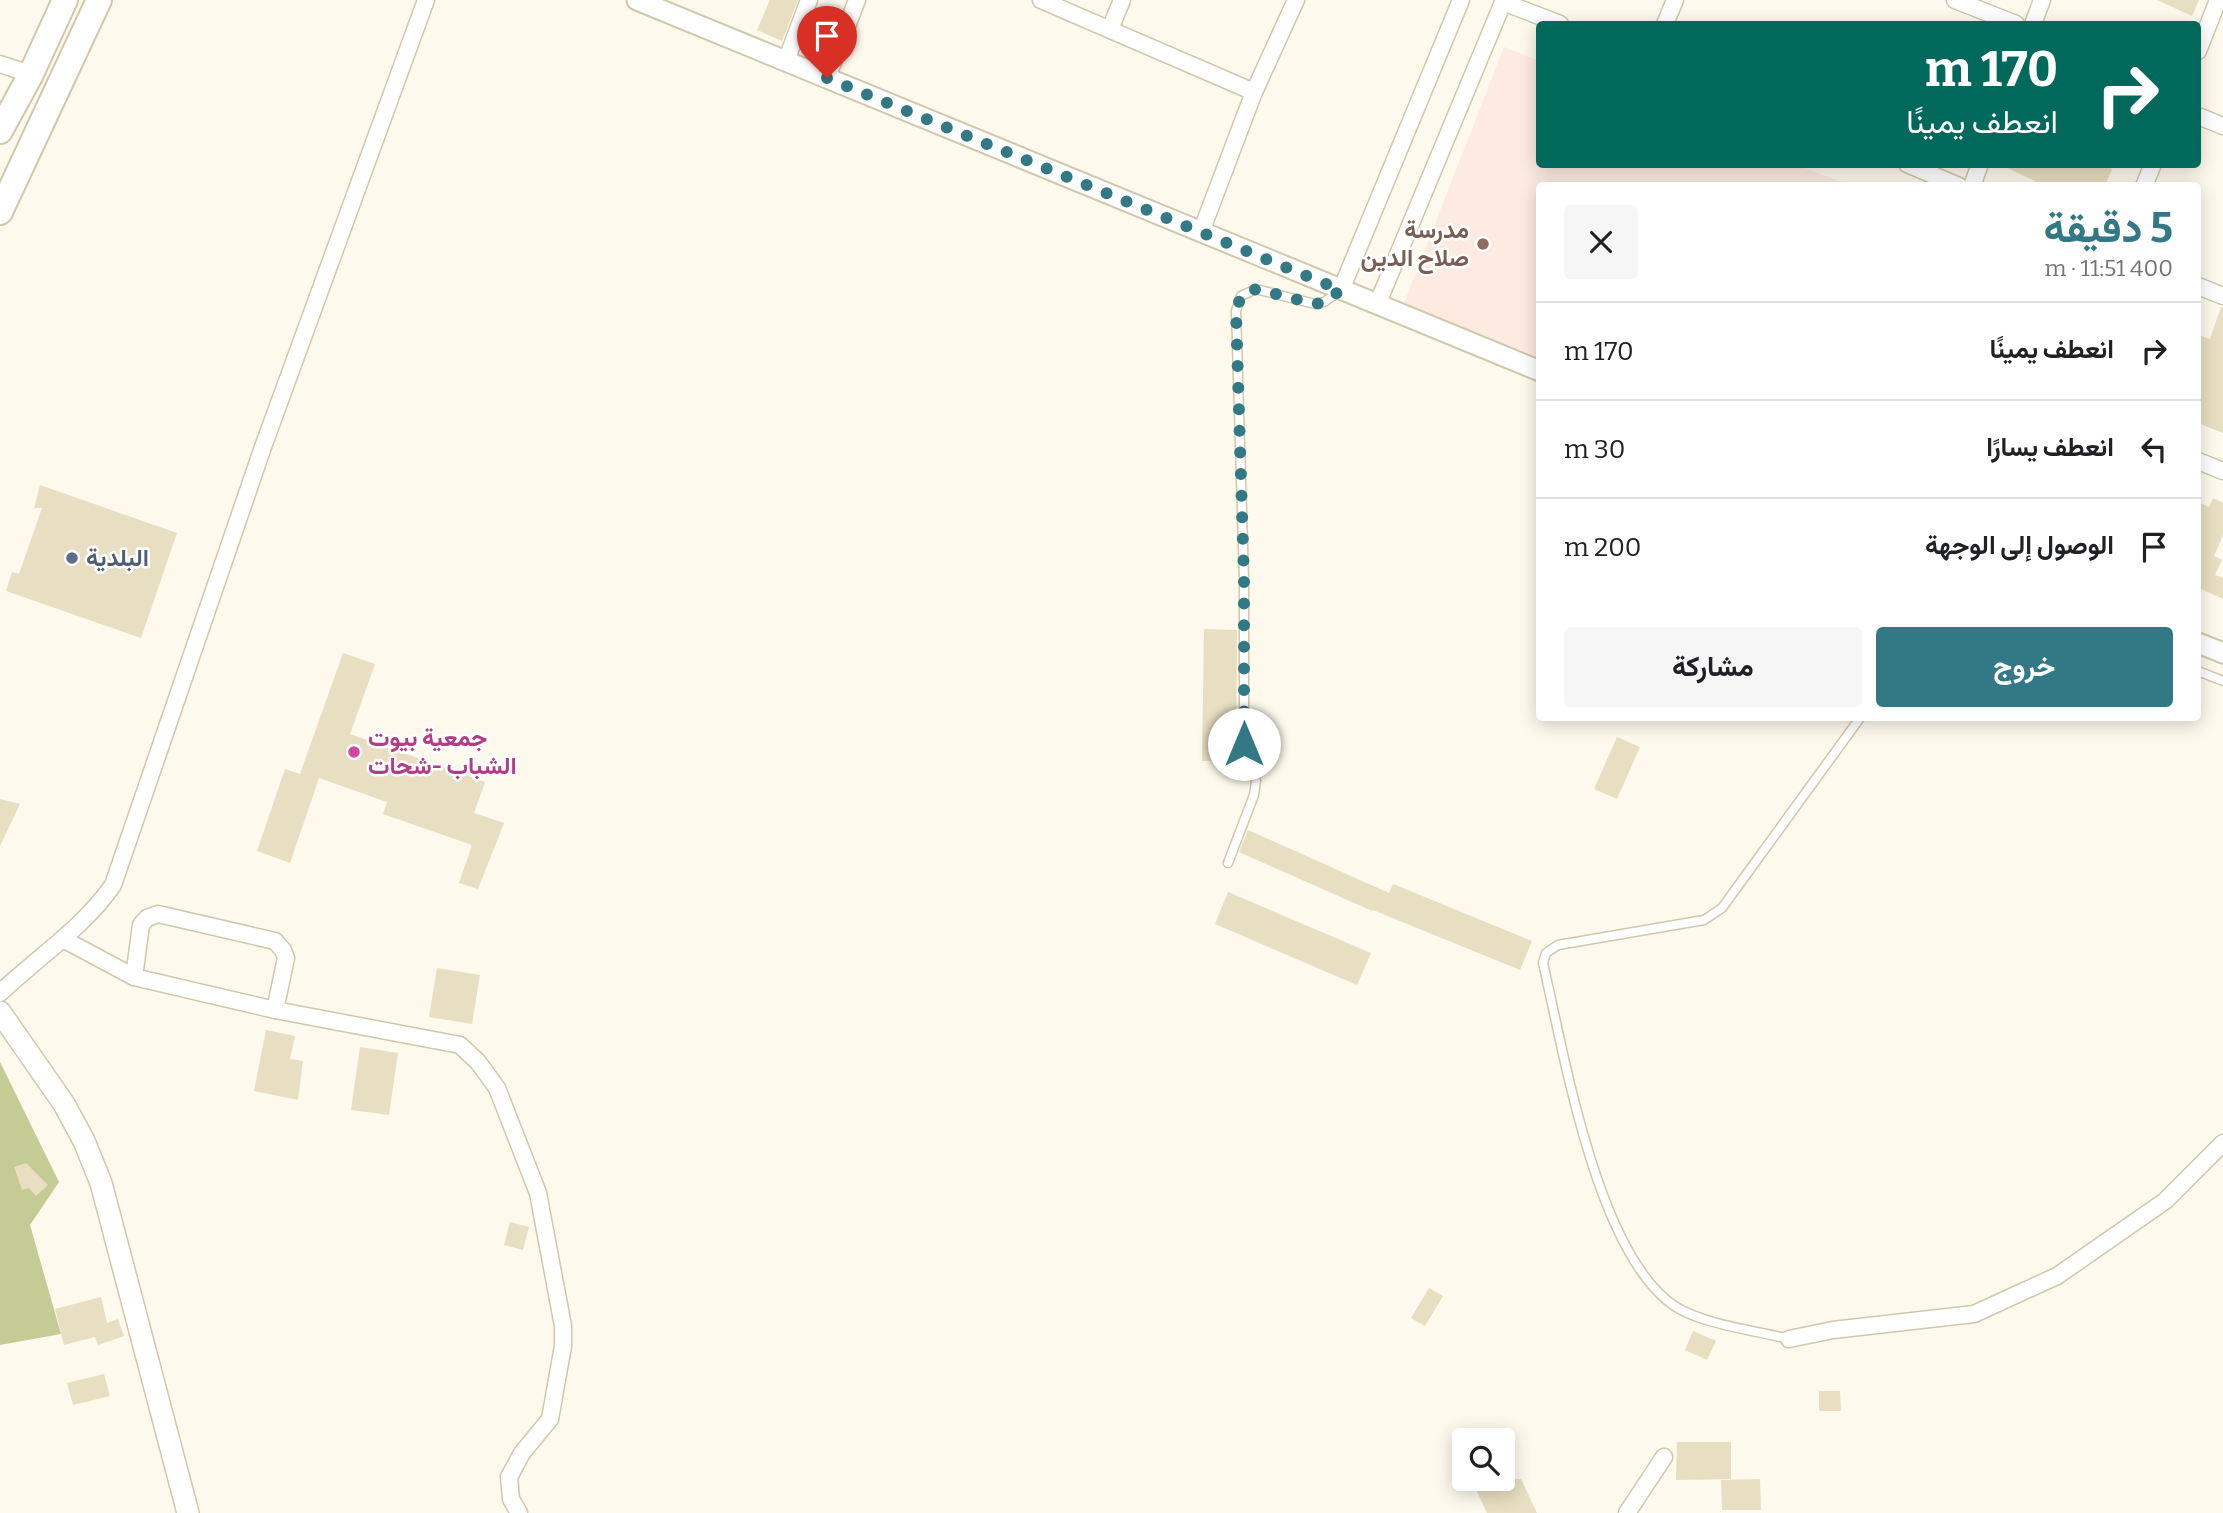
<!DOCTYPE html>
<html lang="ar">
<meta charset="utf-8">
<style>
body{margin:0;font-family:Bitter,Vazirmatn,serif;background:#f6f6f6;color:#202124;direction:rtl;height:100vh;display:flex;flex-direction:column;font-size:26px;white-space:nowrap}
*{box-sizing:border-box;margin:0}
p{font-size:23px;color:#757577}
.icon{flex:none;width:38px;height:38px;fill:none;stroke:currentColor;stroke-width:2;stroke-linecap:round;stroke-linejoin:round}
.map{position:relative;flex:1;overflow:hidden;direction:ltr}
.side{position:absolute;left:1536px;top:182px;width:665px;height:539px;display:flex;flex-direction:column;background:#fff;border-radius:7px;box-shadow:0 4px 18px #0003;direction:rtl}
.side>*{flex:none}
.banner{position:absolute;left:1536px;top:21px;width:665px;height:147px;border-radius:7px;box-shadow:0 4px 18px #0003;direction:rtl;background:#00695c;color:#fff;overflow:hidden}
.buttons{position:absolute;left:1452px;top:1428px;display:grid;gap:14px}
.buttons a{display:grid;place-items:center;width:63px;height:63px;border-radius:7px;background:#fff;box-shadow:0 4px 18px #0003;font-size:35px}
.pin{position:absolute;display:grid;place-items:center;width:60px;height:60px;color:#fff;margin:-72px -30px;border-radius:50% 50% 50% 0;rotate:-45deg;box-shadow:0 0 7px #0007}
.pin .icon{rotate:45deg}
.me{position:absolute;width:77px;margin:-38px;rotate:0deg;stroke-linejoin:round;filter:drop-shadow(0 0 5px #0008)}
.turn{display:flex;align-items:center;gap:24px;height:147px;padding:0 28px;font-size:32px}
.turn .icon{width:91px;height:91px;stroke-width:2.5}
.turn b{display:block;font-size:49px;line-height:60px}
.round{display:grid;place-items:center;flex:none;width:74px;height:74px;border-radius:7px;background:#f6f6f6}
.headline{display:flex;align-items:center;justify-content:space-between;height:119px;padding:0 28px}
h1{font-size:42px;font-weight:700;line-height:52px;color:#327885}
.button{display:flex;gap:14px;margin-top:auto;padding:14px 28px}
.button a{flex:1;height:80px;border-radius:7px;background:#327885;color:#fff;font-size:28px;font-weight:700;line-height:80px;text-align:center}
.button a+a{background:#f6f6f6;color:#202124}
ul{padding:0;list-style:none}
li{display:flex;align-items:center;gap:21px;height:98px;padding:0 28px;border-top:2px solid #e0e0e0}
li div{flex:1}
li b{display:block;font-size:26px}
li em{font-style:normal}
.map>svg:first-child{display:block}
</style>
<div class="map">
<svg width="2223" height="1513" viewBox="0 0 2223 1513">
<rect width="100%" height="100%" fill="#fdf9ed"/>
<path fill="#fdebe1" d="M1504 47 1540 61V164L1797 165 1850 185 1540 186V358L1404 303Z"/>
<path fill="#c4cb95" d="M0 1062 59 1182 30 1225 61 1334 0 1345Z"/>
<g fill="#e8dec1">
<path d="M770 0H798L782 41 757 30Z"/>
<path d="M2157 0H2199L2192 16Z"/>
<path d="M1999 164H2101L2112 169 2105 186H2045Z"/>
<path d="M2221 307 2223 308V433L2198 423V335L2210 339Z"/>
<path d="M40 485 177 533 141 638 6 591 12 572 19 574 42 508H34Z"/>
<path d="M2213 498 2223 503V535L2214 556 2222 560 2215 575 2223 578V599L2199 588 2198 591V502L2209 507Z"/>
<path d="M1204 629 1237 630 1236 761H1202Z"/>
<path d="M343 653 375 664 350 734 485 782 474 813 504 823 478 889 459 883 472 845 383 814 387 802 319 778 290 863 257 851 285 769 300 774Z"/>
<path d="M1617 737 1640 747 1617 799 1594 789Z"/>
<path d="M0 799 20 804 0 846Z"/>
<path d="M1248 830 1389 893 1393 884 1532 941 1520 970 1373 910 1372 911 1239 852Z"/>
<path d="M1228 892 1371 953 1357 985 1215 924Z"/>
<path d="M437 968 480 975 472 1024 429 1017Z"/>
<path d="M266 1030 295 1036 290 1059 303 1061 298 1100 254 1091Z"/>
<path d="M360 1047 398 1053 389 1115 351 1110Z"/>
<path d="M26 1163 48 1185 36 1196 29 1188 22 1190 14 1167Z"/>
<path d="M510 1222 529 1227 523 1250 504 1245Z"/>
<path d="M1429 1288 1443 1296 1425 1326 1411 1318Z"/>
<path d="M101 1297 107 1323 118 1319 124 1336 98 1345 95 1337 64 1345 55 1309Z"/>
<path d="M1693 1331 1716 1341 1707 1360 1685 1350Z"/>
<path d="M104 1374 110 1396 73 1405 67 1383Z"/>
<path d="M1819 1391H1840L1841 1411H1819Z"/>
<path d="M1677 1442H1731V1479L1676 1480Z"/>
<path d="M1471 1479H1521L1537 1513H1487Z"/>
<path d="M1760 1479 1761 1510H1722L1721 1480Z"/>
</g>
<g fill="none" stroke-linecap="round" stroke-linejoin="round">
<g stroke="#d1c7ab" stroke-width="11">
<g id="service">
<path d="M2198 671 2223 681"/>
<path d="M1228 863 1254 795 1256 781 1244 744V579L1236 311 1241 296 1256 289 1315 304 1324 302 1339 292"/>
<path d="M1789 1339C1757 1331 1703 1324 1676 1307 1597 1256 1564 1053 1543 963L1546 953 1558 945 1704 920 1722 908 1860 718"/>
</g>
</g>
<g stroke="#d1c7ab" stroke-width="19">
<g id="minor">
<path d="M1041 0 1254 92"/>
<path d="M1955 0 2016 24"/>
<path d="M1503 2 1560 24"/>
<path d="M1665 24 1675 0"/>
<path d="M2033 24 2042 0"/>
<path d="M1110 29 1122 0"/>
<path d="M2198 51 2218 0"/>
<path d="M786 61 809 0"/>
<path d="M0 64 31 74"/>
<path d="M827 78 857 0"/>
<path d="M2198 116 2223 126"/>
<path d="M1907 164 1959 186"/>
<path d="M1972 186 1980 164"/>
<path d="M2144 186 2153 164"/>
<path d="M1201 232 1254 92 1296 0"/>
<path d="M2198 286 2223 296"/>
<path d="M1341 290 1461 0"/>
<path d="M1377 305 1504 0"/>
<path d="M2198 461 2223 471"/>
<path d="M63 939 134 977 275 1010 460 1045 478 1062 497 1088 538 1193 563 1326V1346L550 1419 522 1453 509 1477 511 1499 519 1513"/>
<path d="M134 977 141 925 147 918 158 914 275 941 283 950 286 958 275 1010"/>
<path d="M0 993C38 957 83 928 113 885L263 447 426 0"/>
<path d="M1789 1339 1833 1330 1974 1314 2057 1276 2165 1201 2223 1143"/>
<path d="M1627 1513 1664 1457"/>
</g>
</g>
<g stroke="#d1c7ab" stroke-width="23">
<g id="tertiary">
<path d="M637 0 1540 371"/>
<path d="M2198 643 2223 653"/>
</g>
</g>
<g stroke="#d1c7ab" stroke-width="24">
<path id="secondary" d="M0 1012 64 1104 84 1141 101 1183 188 1513"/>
</g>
<g stroke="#d1c7ab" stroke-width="28">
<g id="primary">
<path d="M0 131 31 74 65 0"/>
<path d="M0 212 99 0"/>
</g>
</g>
<use href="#service" stroke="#fff" stroke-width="8"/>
<use href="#minor" stroke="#fff" stroke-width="16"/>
<use href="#tertiary" stroke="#fff" stroke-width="19"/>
<use href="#secondary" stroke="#fff" stroke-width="21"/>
<use href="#primary" stroke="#fff" stroke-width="24"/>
</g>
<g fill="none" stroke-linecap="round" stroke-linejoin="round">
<path stroke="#327885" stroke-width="12" stroke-dasharray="0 21.6" d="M827 78 1341 290 1324 302 1315 304 1256 289 1241 296 1236 311 1244 579V744"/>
</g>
<circle fill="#8d6e63" stroke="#fff" stroke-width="2.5" cx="1483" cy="244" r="7"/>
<circle fill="#5c6f8a" stroke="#fff" stroke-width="2.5" cx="72" cy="558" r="7"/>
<circle fill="#d1479c" stroke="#fff" stroke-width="2.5" cx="354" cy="752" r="7"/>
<g text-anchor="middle" stroke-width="5" stroke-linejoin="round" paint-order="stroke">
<g font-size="24" font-weight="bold" fill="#785e54" stroke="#fff" text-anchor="end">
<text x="1469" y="238">مدرسة<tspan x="1469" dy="28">صلاح الدين</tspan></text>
</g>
<g font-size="24" font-weight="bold" fill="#4e5e75" stroke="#fff" text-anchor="start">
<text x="86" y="566">البلدية</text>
</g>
<g font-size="24" font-weight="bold" fill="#b23c85" stroke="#fff" text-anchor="start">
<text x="368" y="746">جمعية بيوت<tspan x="368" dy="28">الشباب -شحات</tspan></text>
</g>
</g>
</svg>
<div class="buttons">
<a><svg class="icon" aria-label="search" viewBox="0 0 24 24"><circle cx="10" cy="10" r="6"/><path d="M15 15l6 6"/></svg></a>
</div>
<div class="pin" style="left:827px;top:78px;background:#d93025"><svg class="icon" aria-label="arrive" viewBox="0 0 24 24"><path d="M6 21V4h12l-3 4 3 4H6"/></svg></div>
<svg class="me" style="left:1244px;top:744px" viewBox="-20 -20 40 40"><circle r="19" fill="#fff"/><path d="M0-13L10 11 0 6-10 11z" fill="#327885"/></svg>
<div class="banner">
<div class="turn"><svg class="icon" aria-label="right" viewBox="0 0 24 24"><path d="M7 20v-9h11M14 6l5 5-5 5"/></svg><div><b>170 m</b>انعطف يمينًا</div></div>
</div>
<section class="side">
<div class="headline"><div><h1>5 دقيقة</h1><p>400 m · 11:51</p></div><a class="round"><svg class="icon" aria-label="close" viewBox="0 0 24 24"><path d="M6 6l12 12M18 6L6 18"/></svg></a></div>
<ul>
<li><svg class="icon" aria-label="right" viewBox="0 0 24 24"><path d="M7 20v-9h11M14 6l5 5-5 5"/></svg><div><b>انعطف يمينًا</b></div><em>170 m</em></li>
<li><svg class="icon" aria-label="left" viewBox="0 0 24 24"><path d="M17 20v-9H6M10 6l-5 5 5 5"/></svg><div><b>انعطف يسارًا</b></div><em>30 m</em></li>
<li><svg class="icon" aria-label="arrive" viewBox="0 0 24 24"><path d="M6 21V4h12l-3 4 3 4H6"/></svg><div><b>الوصول إلى الوجهة</b></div><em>200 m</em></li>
</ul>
<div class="button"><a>خروج</a><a>مشاركة</a></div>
</section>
</div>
